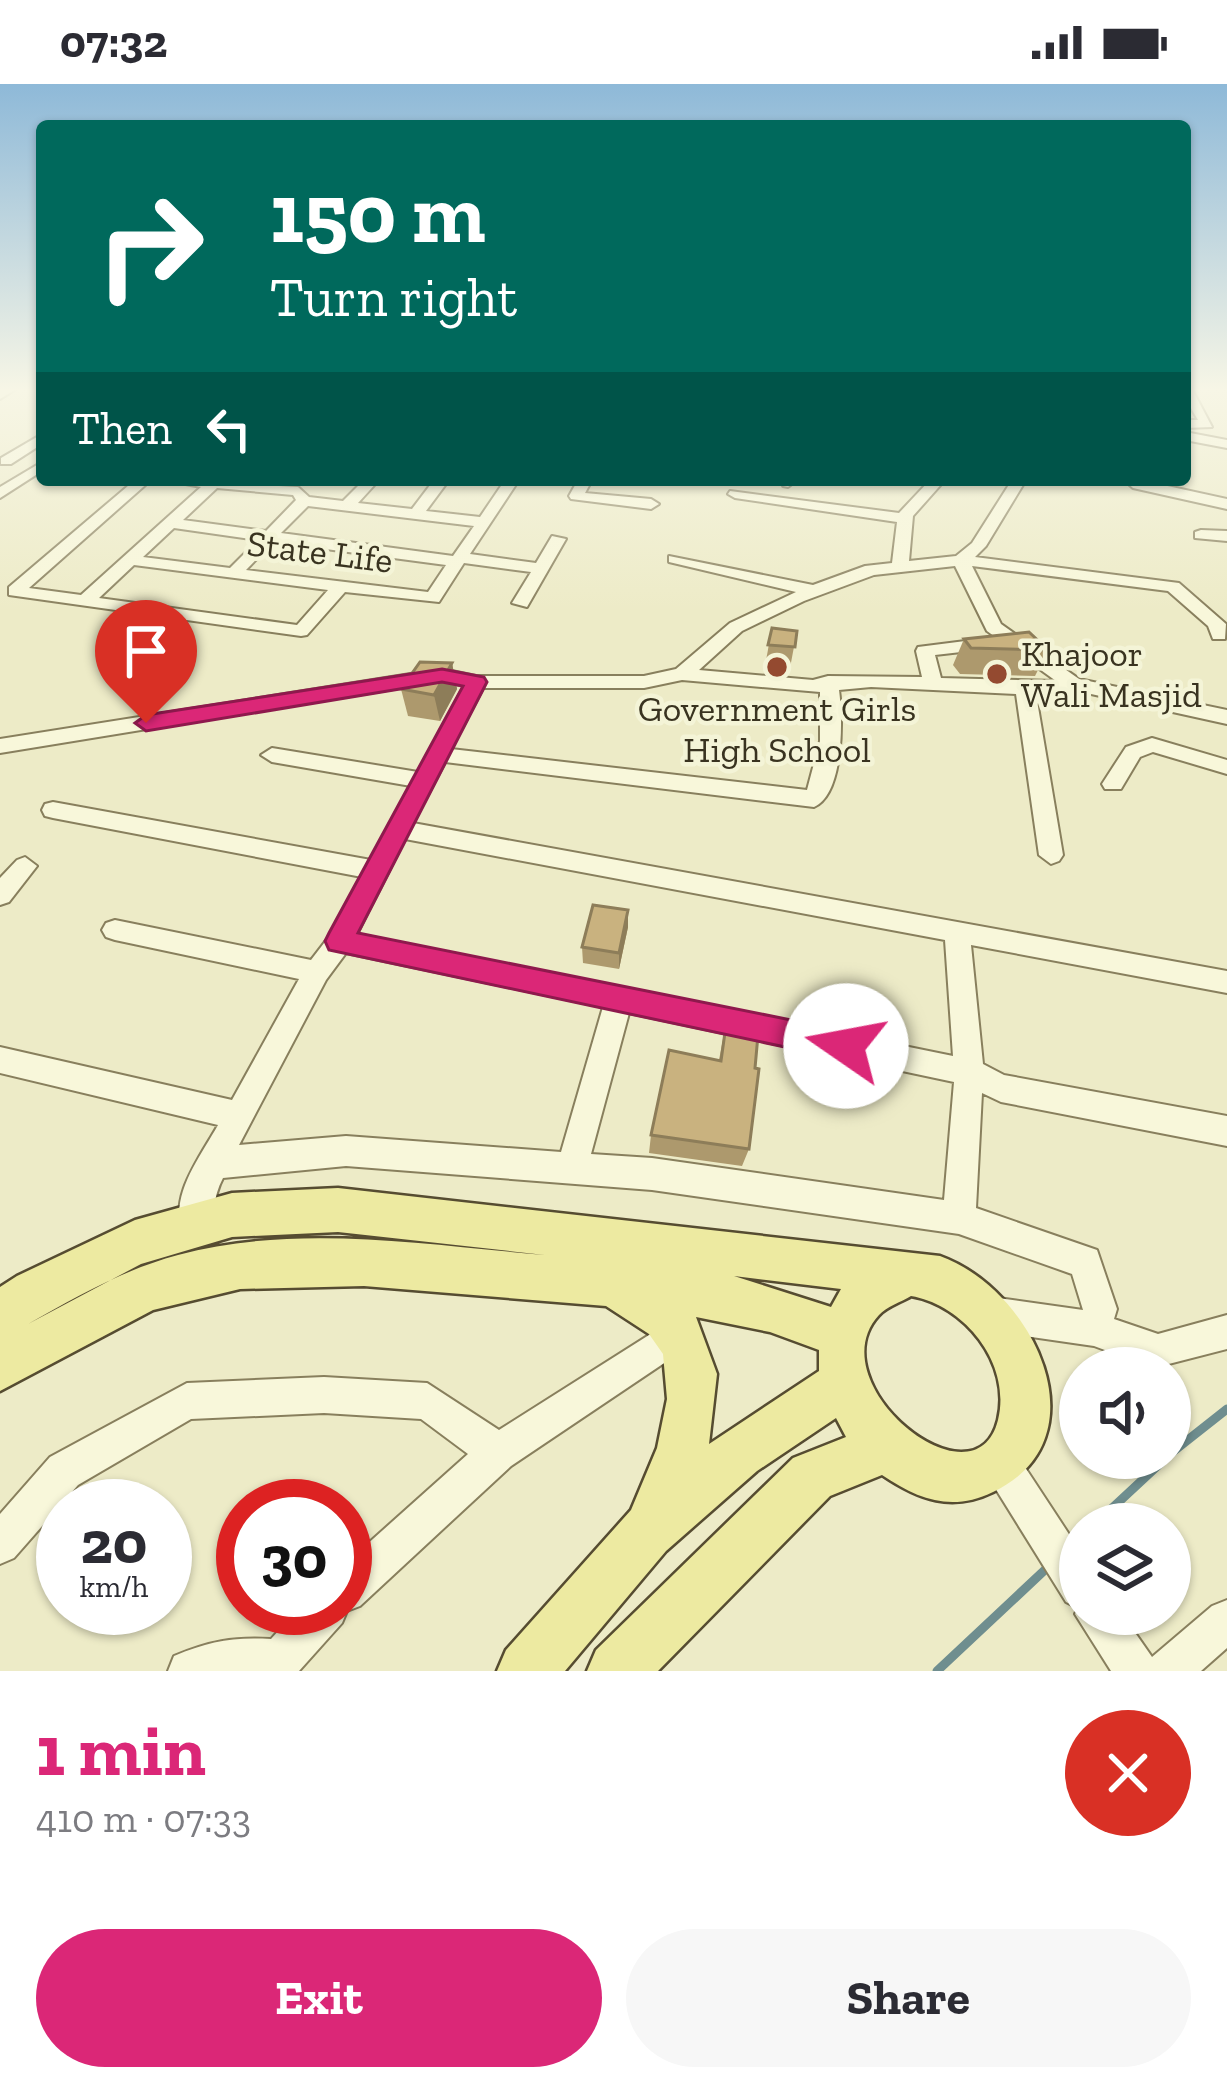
<!DOCTYPE html>
<meta charset="utf-8">
<style>
body{margin:0;font-family:"Zilla Slab",serif;background:#f7f7f7;color:#2b2b33;height:100vh;display:flex;flex-direction:column;font-size:45px;white-space:nowrap}
*{box-sizing:border-box;margin:0}
p{font-size:39px;color:#7c7c81}
.icon{flex:none;width:66px;height:66px;fill:none;stroke:currentColor;stroke-width:2;stroke-linecap:round;stroke-linejoin:round}
.map{position:relative;height:1587px;overflow:hidden}
.details{display:flex;flex-direction:column;background:#fff;flex:1}
.details>*{flex:none}
.guide{position:absolute;left:36px;top:36px;width:1155px;height:366px;border-radius:12px;box-shadow:0 3px 9px #0004;background:#00695c;color:#fff;overflow:hidden}
.controls{position:absolute;left:1059px;top:1263px;display:grid;gap:24px}
.controls a{display:grid;place-items:center;width:132px;height:132px;border-radius:50%;background:#fff;box-shadow:0 3px 9px #0004;font-size:60px}
.speed{position:absolute;left:36px;top:1395px;display:flex;gap:24px;font-size:60px;font-weight:700;text-align:center}
.speed>*{display:grid;place-content:center;width:156px;height:156px;border-radius:50%;background:#fff;box-shadow:0 3px 9px #0004;line-height:1}
.speed small{font-size:30px;font-weight:400}
.speed .limit{border:18px solid #d22;background:#fff;color:#111}
.pin{position:absolute;display:grid;place-items:center;width:102px;height:102px;color:#fff;margin:-123px -51px;border-radius:50% 50% 50% 0;rotate:-45deg;box-shadow:0 0 12px #0007}
.pin .icon{rotate:45deg}
.me{position:absolute;width:132px;margin:-66px;rotate:282deg;stroke-linejoin:round;filter:drop-shadow(0 0 9px #0008)}
.turn{display:flex;align-items:center;gap:42px;height:252px;padding:0 36px;font-size:54px}
.turn .icon{width:156px;height:156px;stroke-width:2.5}
.turn b{display:block;font-size:84px;line-height:102px}
.then{display:flex;align-items:center;height:114px;padding:0 36px;background:#0003;gap:24px;font-size:45px}
.round{display:grid;place-items:center;flex:none;width:126px;height:126px;border-radius:63px;background:#f7f7f7}
.headline{display:flex;align-items:center;justify-content:space-between;height:204px;padding:0 36px}
h1{font-size:72px;font-weight:800;line-height:90px;color:#db2777}
.button{display:flex;gap:24px;margin-top:auto;padding:24px 36px}
.button a{flex:1;height:138px;border-radius:72px;background:#db2777;color:#fff;font-size:48px;font-weight:800;line-height:138px;text-align:center}
.button a+a{background:#f7f7f7;color:#2b2b33}
.status{display:flex;justify-content:space-between;align-items:center;height:84px;padding:0 60px;background:#fff;direction:ltr}
.status svg{height:33px;fill:currentColor}
.map>svg:first-child{display:block}
</style>
<div class="status"><b>07:32</b><svg viewBox="0 0 49 12"><path d="M0 12V9h3v3zM5 12V6h3v6zM10 12V3h3v9zM15 12V0h3v12zM26 1h20v11H26zM47 4h2v5h-2z"/></svg></div>
<div class="map">
<svg width="1227" height="1587" viewBox="0 0 1227 1587">
<rect width="100%" height="100%" fill="#edebc7"/>
<g fill="none" stroke-linecap="round" stroke-linejoin="round">
<g stroke="#6f8e8f" stroke-width="9">
<path d="M1170 1370 1227 1325"/>
<path d="M1095 1440 1166 1374"/>
<path d="M937 1587 1048 1483"/>
</g>
<g stroke="#887f5d" stroke-width="4">
<g id="minor">
<path d="M16 305 0 315V306Z"/>
<path d="M1185 305H1192L1212 343 1185 344V336H1198L1185 314Z"/>
<path d="M1185 348 1227 356V364L1185 356Z"/>
<path d="M42 350V360L11 380H1V374Z"/>
<path d="M42 378V387L0 414V403Z"/>
<path d="M135 396H151L29 504 81 511 201 403 165 396 298 403 309 413 343 417 364 396H379L358 419 412 425 434 396H449L426 427 480 433 505 396H519L470 470 536 479 552 452 566 455 527 523 512 519 531 488 464 479 439 518 345 508 307 551 301 552 9 511V503ZM217 404 293 411 296 416 266 447 183 436ZM308 422 474 442 453 472 281 449ZM174 444 258 456 230 484 143 473ZM273 458 446 481 428 508 246 486ZM134 481 328 506 297 541 99 514Z"/>
<path d="M578 396H592L585 409 651 415 659 420 651 425 571 415 569 412Z"/>
<path d="M783 396H797L788 403 783 402Z"/>
<path d="M930 396H945L913 432 909 477 956 472 972 459 1012 396H1026L986 462 975 473 1179 499 1226 540 1225 555H1213L1208 542 1168 507 972 482 1001 540 1079 595 1227 626V640L1073 606 1036 611 1063 771 1059 777 1051 780 1039 771 1016 610 871 603 839 606C843 634 844 710 814 723L445 678 413 739 1227 887V909L971 861 983 980 1004 991 1227 1032V1062L1001 1018 982 1009 976 1124 1097 1166 1117 1225 1114 1235 1158 1250 1227 1231V1265L1153 1284 1094 1262 991 1247 979 1242 974 1230 979 1218 991 1213 1083 1226 1072 1190 959 1150 652 1106 346 1082 223 1094C212 1114 215 1133 206 1153L195 1158 184 1153C167 1114 199 1075 218 1041L0 989V963L232 1016 299 895 115 856 106 853 102 846 106 839 115 836 311 876 331 850 362 793 53 734 45 732 42 726 45 720 53 718 371 776 411 702 272 678 261 671 272 664 418 688 464 602 442 597 0 669V655L442 585 476 592H644L676 585 730 539 796 508 669 478V472L813 501 865 482 892 479 897 438 735 414 728 410 730 407 899 429ZM955 482 987 547 1056 597 941 594 935 571 996 564 998 560 989 554 918 563 916 567 922 593 828 592 813 596 699 586 742 547 804 517 874 491ZM682 596 820 608V657L807 706 451 665 483 604H644ZM405 755 945 856 953 972 357 850ZM346 869 603 923 561 1068 346 1052 239 1061 326 896ZM629 929 954 998 944 1116 652 1074 591 1070Z"/>
<path d="M1124 396H1140L1227 415V425L1133 404Z"/>
<path d="M1201 446 1227 447V457L1195 454V448Z"/>
<path d="M1152 654 1227 676V690L1153 668 1140 673 1121 705H1105L1102 700 1126 663Z"/>
<path d="M25 773 37 782 9 818 0 821V794L17 776Z"/>
<path d="M679 1232 691 1237 696 1249 691 1261 511 1382 360 1522 347 1527 342 1539 299 1587H168L174 1572C210 1557 232 1553 271 1555L299 1524H345V1480L468 1370 421 1335 324 1329 191 1335 78 1401 14 1474 0 1480V1430L50 1373 187 1299 324 1293 427 1299 499 1346Z"/>
<path d="M1000 1359 1013 1365 1080 1467V1530H1122L1152 1573 1212 1522 1227 1516V1564L1201 1587H1111L1075 1530 1078 1524 1066 1518 987 1391 981 1378 987 1365Z"/>
</g>
</g>
<g stroke="#564c31" stroke-width="5">
<path id="major" d="M338 1104 940 1172C1034 1206 1105 1355 993 1408 952 1428 919 1416 882 1391L830 1412 658 1587H587L596 1566 793 1374 846 1353 836 1334 757 1387 666 1467 565 1587H497L506 1566 631 1426 657 1364 667 1315 663 1270 649 1250 606 1222 364 1202 240 1205 153 1226 0 1307V1255L5 1253 0 1255V1203L17 1192 135 1136 232 1109ZM338 1148 545 1171C425 1161 297 1139 178 1171 125 1185 76 1213 28 1240L141 1180 232 1153ZM734 1192 841 1205 831 1223ZM911 1212C964 1221 1012 1279 998 1336 975 1428 816 1299 879 1231 886 1223 901 1218 911 1212ZM696 1233 770 1248 819 1266V1287L709 1360 717 1290Z"/>
</g>
<use href="#minor" fill="#f8f7da" fill-rule="evenodd"/>
<use href="#major" fill="#edeaa1" fill-rule="evenodd"/>
</g>
<g fill="#ad996d">
<path d="M772 544 797 547 789 589 764 587Z"/>
<path d="M964 555 1048 566 1035 592 960 590 953 581Z"/>
<path d="M452 579 457 605 440 637 408 632 401 605Z"/>
<path d="M628 826V843L619 885 583 879 582 863Z"/>
<path d="M727 934 749 1065 742 1082 649 1069 651 1051 719 976Z"/>
</g>
<g fill="#8d7d59">
<path d="M452 579 457 605 440 637 434 611Z"/>
<path d="M628 826V843L619 885V869Z"/>
</g>
<g fill="#c9b27f" stroke="#8d7d59" stroke-width="3">
<path d="M772 544 797 547 795 563 768 561Z"/>
<path d="M1029 548 1048 566 971 564 964 555Z"/>
<path d="M420 578 452 579 434 611 401 605Z"/>
<path d="M593 821 628 826 619 869 582 863Z"/>
<path d="M727 934 759 940 755 984 759 985 749 1065 651 1051 669 966 721 977Z"/>
</g>
<linearGradient id="sky" x2="0" y2="1"><stop stop-color="#8eb9d8"/><stop offset="0.58" stop-color="#f7f6e6"/><stop offset="1" stop-color="#f7f6e6" stop-opacity="0"/></linearGradient>
<rect width="1227" height="527" fill="url(#sky)"/>
<path fill="#db2777" stroke="#8e194d" stroke-width="3" d="M442 585 484 593 487 598 358 849 846 947 857 951 862 962 857 972 846 976 329 866 325 857 329 849 463 602 442 598 146 647 135 639 146 631Z"/>
<g fill="#944a30" stroke="#f4f4d7" stroke-width="4.5">
<circle cx="777" cy="583" r="12"/>
<circle cx="997" cy="590" r="12"/>
</g>
<g text-anchor="middle" stroke-width="9" stroke-linejoin="round" paint-order="stroke">
<g font-size="36" fill="#393320" stroke="#f4f4d7">
<text transform="translate(320 467) rotate(7)" y="13">State Life</text>
</g>
<g font-size="36" fill="#393320" stroke="#f4f4d7" text-anchor="start">
<text x="1021" y="582">Khajoor<tspan x="1021" dy="41">Wali Masjid</tspan></text>
<text x="777" y="637" text-anchor="middle">Government Girls<tspan x="777" dy="41">High School</tspan></text>
</g>
</g>
</svg>
<div class="controls">
<a><svg class="icon" aria-label="sound" viewBox="0 0 24 24"><path d="M4 9h4l5-4v14l-5-4H4zM17 9q2 3 0 6"/></svg></a>
<a><svg class="icon" aria-label="layers" viewBox="0 0 24 24"><path d="M12 4l9 5-9 5-9-5zM3 14l9 5 9-5"/></svg></a>
</div>
<div class="speed"><div>20<small>km/h</small></div><div class="limit">30</div></div>
<div class="pin" style="left:146px;top:639px;background:#d93025"><svg class="icon" aria-label="arrive" viewBox="0 0 24 24"><path d="M6 21V4h12l-3 4 3 4H6"/></svg></div>
<svg class="me" style="left:846px;top:962px" viewBox="-20 -20 40 40"><circle r="19" fill="#fff"/><path d="M0-13L10 11 0 6-10 11z" fill="#db2777"/></svg>
<div class="guide">
<div class="turn"><svg class="icon" aria-label="right" viewBox="0 0 24 24"><path d="M7 20v-9h11M14 6l5 5-5 5"/></svg><div><b>150 m</b>Turn right</div></div>
<div class="then">Then<svg class="icon" aria-label="left" viewBox="0 0 24 24"><path d="M17 20v-9H6M10 6l-5 5 5 5"/></svg></div>
</div>
</div>
<section class="details">
<div class="headline"><div><h1>1 min</h1><p>410 m · 07:33</p></div><a class="round" style="background:#d93025;color:#fff"><svg class="icon" aria-label="close" viewBox="0 0 24 24"><path d="M6 6l12 12M18 6L6 18"/></svg></a></div>
<div class="button"><a>Exit</a><a>Share</a></div>
</section>
